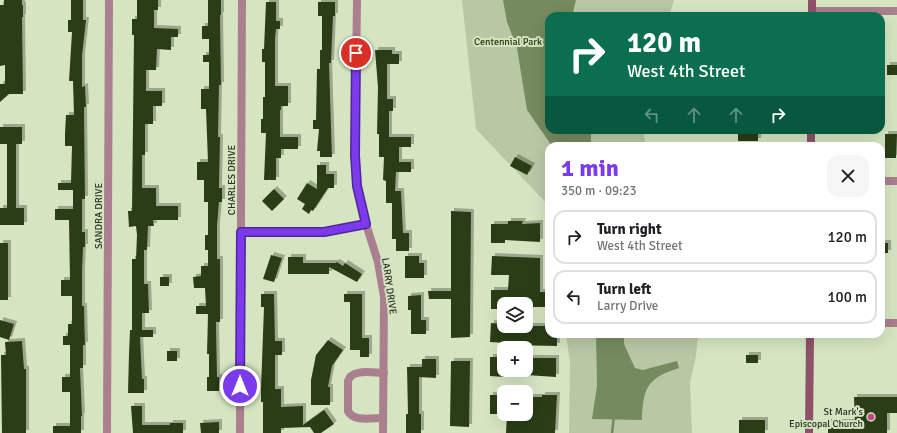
<!DOCTYPE html>
<meta charset="utf-8">
<style>
body{margin:0;font-family:Signika,sans-serif;background:#f6f6f6;color:#202124;height:100vh;display:flex;flex-direction:column;font-size:15px;white-space:nowrap}
*{box-sizing:border-box;margin:0}
p{font-size:13px;color:#757577}
.icon{flex:none;width:22px;height:22px;fill:none;stroke:currentColor;stroke-width:2;stroke-linecap:round;stroke-linejoin:round}
.map{position:relative;flex:1;overflow:hidden}
.side{position:absolute;left:545px;top:142px;width:340px;height:196px;display:flex;flex-direction:column;background:#fff;border-radius:12px;box-shadow:0 4px 16px #0002}
.side>*{flex:none}
.hud{position:absolute;left:545px;top:12px;width:340px;height:122px;border-radius:12px;box-shadow:0 4px 16px #0002;background:#0b6e4f;color:#fff;overflow:hidden}
.tools{position:absolute;left:497px;top:297px;display:grid;gap:8px}
.tools a{display:grid;place-items:center;width:36px;height:36px;border-radius:8px;background:#fff;box-shadow:0 4px 16px #0002;font-size:20px}
.pin{position:absolute;display:grid;place-items:center;width:34px;height:34px;color:#fff;margin:-17px;border:2px solid #fff;border-radius:50%;box-shadow:0 1px 4px #0007}
.me{position:absolute;width:44px;margin:-22px;rotate:0deg;stroke-linejoin:round;filter:drop-shadow(0 0 3px #0008)}
.turn{display:flex;align-items:center;gap:14px;height:84px;padding:0 16px;font-size:18px}
.turn .icon{width:52px;height:52px;stroke-width:2.5}
.turn b{display:block;font-size:28px;line-height:34px}
.lanes{display:flex;align-items:center;height:38px;padding:0 16px;background:#0003;justify-content:center;gap:20px;direction:ltr}
.lanes .off{opacity:.35}
.round{display:grid;place-items:center;flex:none;width:42px;height:42px;border-radius:12px;background:#f6f6f6}
.headline{display:flex;align-items:center;justify-content:space-between;height:68px;padding:0 16px}
h1{font-size:24px;font-weight:700;line-height:30px;color:#7c3aed}
ul{padding:0;list-style:none}
li{display:flex;align-items:center;gap:12px;height:54px;margin:0 8px 6px;padding:0 8px;border:2px solid #e0e0e0;border-radius:12px}
li div{flex:1}
li b{display:block;font-size:15px}
li em{font-style:normal}
.map>svg:first-child{display:block}
</style>
<div class="map">
<svg width="897" height="433" viewBox="0 0 897 433">
<defs>
<filter id="shadow"><feDropShadow dx="3" dy="-3" stdDeviation="0" flood-color="#0004"/></filter>
</defs>
<rect width="100%" height="100%" fill="#d5e5c2"/>
<g fill="#b8c8a5">
<path d="M462 0H674L669 16H549V130H644L645 146H549V206L476 129Z"/>
<path d="M566 334H698L696 356 690 383 692 433H569L570 363Z"/>
</g>
<g fill="#768a5f">
<path d="M503 0H576L572 16H549V130H591V146H552L527 110 517 48 507 22Z"/>
<path d="M596 334H624V344L635 368 643 370 677 361 679 368C647 378 643 388 642 420L592 419 597 386Z"/>
</g>
<g fill="none" stroke-linecap="round" stroke-linejoin="round">
<path stroke="#768a5f" stroke-width="2.5" d="M612 433 614 416"/>
</g>
<g fill="#2c3c15" filter="url(#shadow)">
<path d="M4 0H22V5H23V17H22L23 94H9L0 102V84H5V65L0 66V5H4Z"/>
<path d="M71 0H83V20H86L82 56V87L85 86 86 107H84L85 199H82V232H85V247H83L82 273V306H84L85 345H83V368H80L82 416H81V433H53V426H70V392H62V377H70V345H63V336H68V324H72V296H61V280H70L69 220H55V209H73V190H58V183H71L72 146H65V134L66 115H74L73 81H69L72 32H68V20H71Z"/>
<path d="M137 0H158V10H154V28L178 29V37H171V50L157 49 156 70H146V91H162V106H153V124H145V155H142V188H156V206H178V220H153L154 226H148L147 250H144V284H148L149 313H142V330H153V337H140L142 379H144V393H128L129 354 130 330H132V259H136L137 235 136 226 129 227 128 211H132L134 35H132V19H137Z"/>
<path d="M208 0H221V15H220L221 85H219L218 137H220L219 188H222V202H219L217 226V259H220V322H216L217 377H219V391H207V377H209V354H207L208 314H196V306H206L205 288H194L193 277 201 276V266H208V250H205V235H208V202H204V180H197V162H208L206 109H201V89H209V62H203V55H209V39H202V26H208Z"/>
<path d="M266 2H276V21H280V29H276L275 39V86H288V106H281V110H280V137H298V149H281V158H276V180H264L266 133H261V119H263V97H265V62H262V49H264Z"/>
<path d="M318 2H335V16H333L331 63H329L332 157H320V151H317L319 129H313V120H316L317 69H320V50H322V16H318Z"/>
<path d="M375 50H392V54H399V64H387V99H393V111H389V137H411V147H399V162H411V172H396L395 191H401L403 233H409V251H396V239H392V203H386V181L383 180 384 157H379V134H377L378 87Z"/>
<rect x="887" y="65" width="10" height="10"/>
<path d="M0 127H22V144H16V208H24V225H0V208H7V144H0Z"/>
<rect x="738" y="130" width="20" height="11"/>
<path d="M885 134H897L896 158H885Z"/>
<path d="M515 157 532 166 527 175 510 166Z"/>
<path d="M317 165H326V174H334V188H328L313 211 311 210 309 214 302 209 305 204 297 199 307 183 317 189Z"/>
<path d="M274 189 284 199 272 211 262 201Z"/>
<path d="M451 211 471 212 470 337 451 338V299H429L428 291H451Z"/>
<path d="M508 221H523L522 224 540 223V242L505 240V243H491V224H508Z"/>
<rect x="0" y="243" width="8" height="57"/>
<rect x="881" y="243" width="7" height="10"/>
<path d="M271 255 282 258 274 282 263 279Z"/>
<path d="M405 256H419V263H424V278H405Z"/>
<path d="M492 256 540 258V292H549V307H526V304H504V309H491V290H508L509 275H491Z"/>
<path d="M288 257H303V263H336L337 262 343 266 345 263 362 274 357 282 329 267V274H288Z"/>
<rect x="160" y="277" width="9" height="9"/>
<path d="M261 294H274L275 341H282V355H275V389H281V407L303 406V425L324 410 334 424 321 433H314L310 427 281 428V433H263V402H261V389L264 307H261Z"/>
<path d="M344 294H362V338H369V357H360V350H350V302H344Z"/>
<path d="M421 295V320H426V334H411V310H408V296Z"/>
<path d="M0 320 14 324 9 340 0 337Z"/>
<path d="M491 323 504 324V326H549V334H557V346L508 345V343L490 342Z"/>
<path d="M328 340 343 350 332 366 328 387H330V405H311V380L316 355Z"/>
<path d="M22 341 24 369H26V433H2L1 355H6L5 342Z"/>
<rect x="167" y="351" width="10" height="10"/>
<rect x="746" y="355" width="12" height="8"/>
<path d="M490 357H504V377L490 376Z"/>
<path d="M526 358H556V377L526 375Z"/>
<path d="M422 359H436V378L419 377V414H421V433H406V414H408L407 367H422Z"/>
<path d="M451 361H470L469 427 450 426Z"/>
<rect x="490" y="395" width="14" height="19"/>
<path d="M542 395H557L555 433H506L507 414H526V397H542Z"/>
<path d="M854 397H897V413H887V433H828V422H855Z"/>
<path d="M131 406H142V425H170V423H183V433H133Z"/>
<rect x="739" y="420" width="26" height="13"/>
<path d="M219 422V433H201L200 423Z"/>
</g>
<g fill="none" stroke-linecap="round" stroke-linejoin="round">
<g stroke="#aa7f8e" stroke-width="8">
<path d="M357 0 355 155 357 186 366 224 378 262 384 297 383 433"/>
<path d="M812 11H897"/>
<path d="M881 181H897"/>
<path d="M241 231 324 232 366 224"/>
<path d="M881 323H897"/>
<path d="M383 418C372 418 353 422 348 411V381C352 368 373 373 384 373"/>
<path d="M107 433 109 0"/>
<path d="M240 433 242 0"/>
</g>
<g stroke="#8d5168" stroke-width="8">
<path d="M812 16V0"/>
<path d="M811 146V130"/>
<path d="M809 433 810 334"/>
</g>
</g>
<g fill="none" stroke-linecap="round" stroke-linejoin="round">
<g stroke="#51269a" stroke-width="10">
<path id="route" d="M240 386 241 232H324L366 224 357 186 355 155 356 53"/>
</g>
<use href="#route" stroke="#7c3aed" stroke-width="7"/>
</g>
<circle fill="#c94281" stroke="#d5e5c2" stroke-width="1.5" cx="871" cy="417" r="4"/>
<g text-anchor="middle" stroke-width="4" stroke-linejoin="round" paint-order="stroke">
<g font-size="10" fill="#243704" stroke="#d5e5c2">
<text x="508" y="45">Centennial Park</text>
</g>
<g font-size="10" fill="#282e21" stroke="#d5e5c2">
<text transform="translate(231 180) rotate(-90)" y="4">CHARLES DRIVE</text>
<text transform="translate(98 216) rotate(-90)" y="4">SANDRA DRIVE</text>
<text transform="translate(390 286) rotate(82)" y="4">LARRY DRIVE</text>
</g>
<g font-size="10" fill="#282e21" stroke="#d5e5c2" text-anchor="end">
<text x="863" y="415">St Mark's<tspan x="863" dy="12">Episcopal Church</tspan></text>
</g>
</g>
</svg>
<div class="tools">
<a><svg class="icon" aria-label="layers" viewBox="0 0 24 24"><path d="M12 4l9 5-9 5-9-5zM3 14l9 5 9-5"/></svg></a>
<a>+</a>
<a>−</a>
</div>
<div class="pin" style="left:356px;top:53px;background:#d93025"><svg class="icon" aria-label="arrive" viewBox="0 0 24 24"><path d="M6 21V4h12l-3 4 3 4H6"/></svg></div>
<svg class="me" style="left:240px;top:386px" viewBox="-20 -20 40 40"><circle r="17" fill="#7c3aed" stroke="#fff" stroke-width="3"/><path d="M0-11L8 9 0 5-8 9z" fill="#fff"/></svg>
<div class="hud">
<div class="turn"><svg class="icon" aria-label="right" viewBox="0 0 24 24"><path d="M7 20v-9h11M14 6l5 5-5 5"/></svg><div><b>120 m</b>West 4th Street</div></div>
<div class="lanes"><svg class="icon off" aria-label="left" viewBox="0 0 24 24"><path d="M17 20v-9H6M10 6l-5 5 5 5"/></svg><svg class="icon off" aria-label="ahead" viewBox="0 0 24 24"><path d="M12 20V5M6 11l6-6 6 6"/></svg><svg class="icon off" aria-label="ahead" viewBox="0 0 24 24"><path d="M12 20V5M6 11l6-6 6 6"/></svg><svg class="icon" aria-label="right" viewBox="0 0 24 24"><path d="M7 20v-9h11M14 6l5 5-5 5"/></svg></div>
</div>
<section class="side">
<div class="headline"><div><h1>1 min</h1><p>350 m · 09:23</p></div><a class="round"><svg class="icon" aria-label="close" viewBox="0 0 24 24"><path d="M6 6l12 12M18 6L6 18"/></svg></a></div>
<ul>
<li><svg class="icon" aria-label="right" viewBox="0 0 24 24"><path d="M7 20v-9h11M14 6l5 5-5 5"/></svg><div><b>Turn right</b><p>West 4th Street</p></div><em>120 m</em></li>
<li><svg class="icon" aria-label="left" viewBox="0 0 24 24"><path d="M17 20v-9H6M10 6l-5 5 5 5"/></svg><div><b>Turn left</b><p>Larry Drive</p></div><em>100 m</em></li>
</ul>
</section>
</div>
